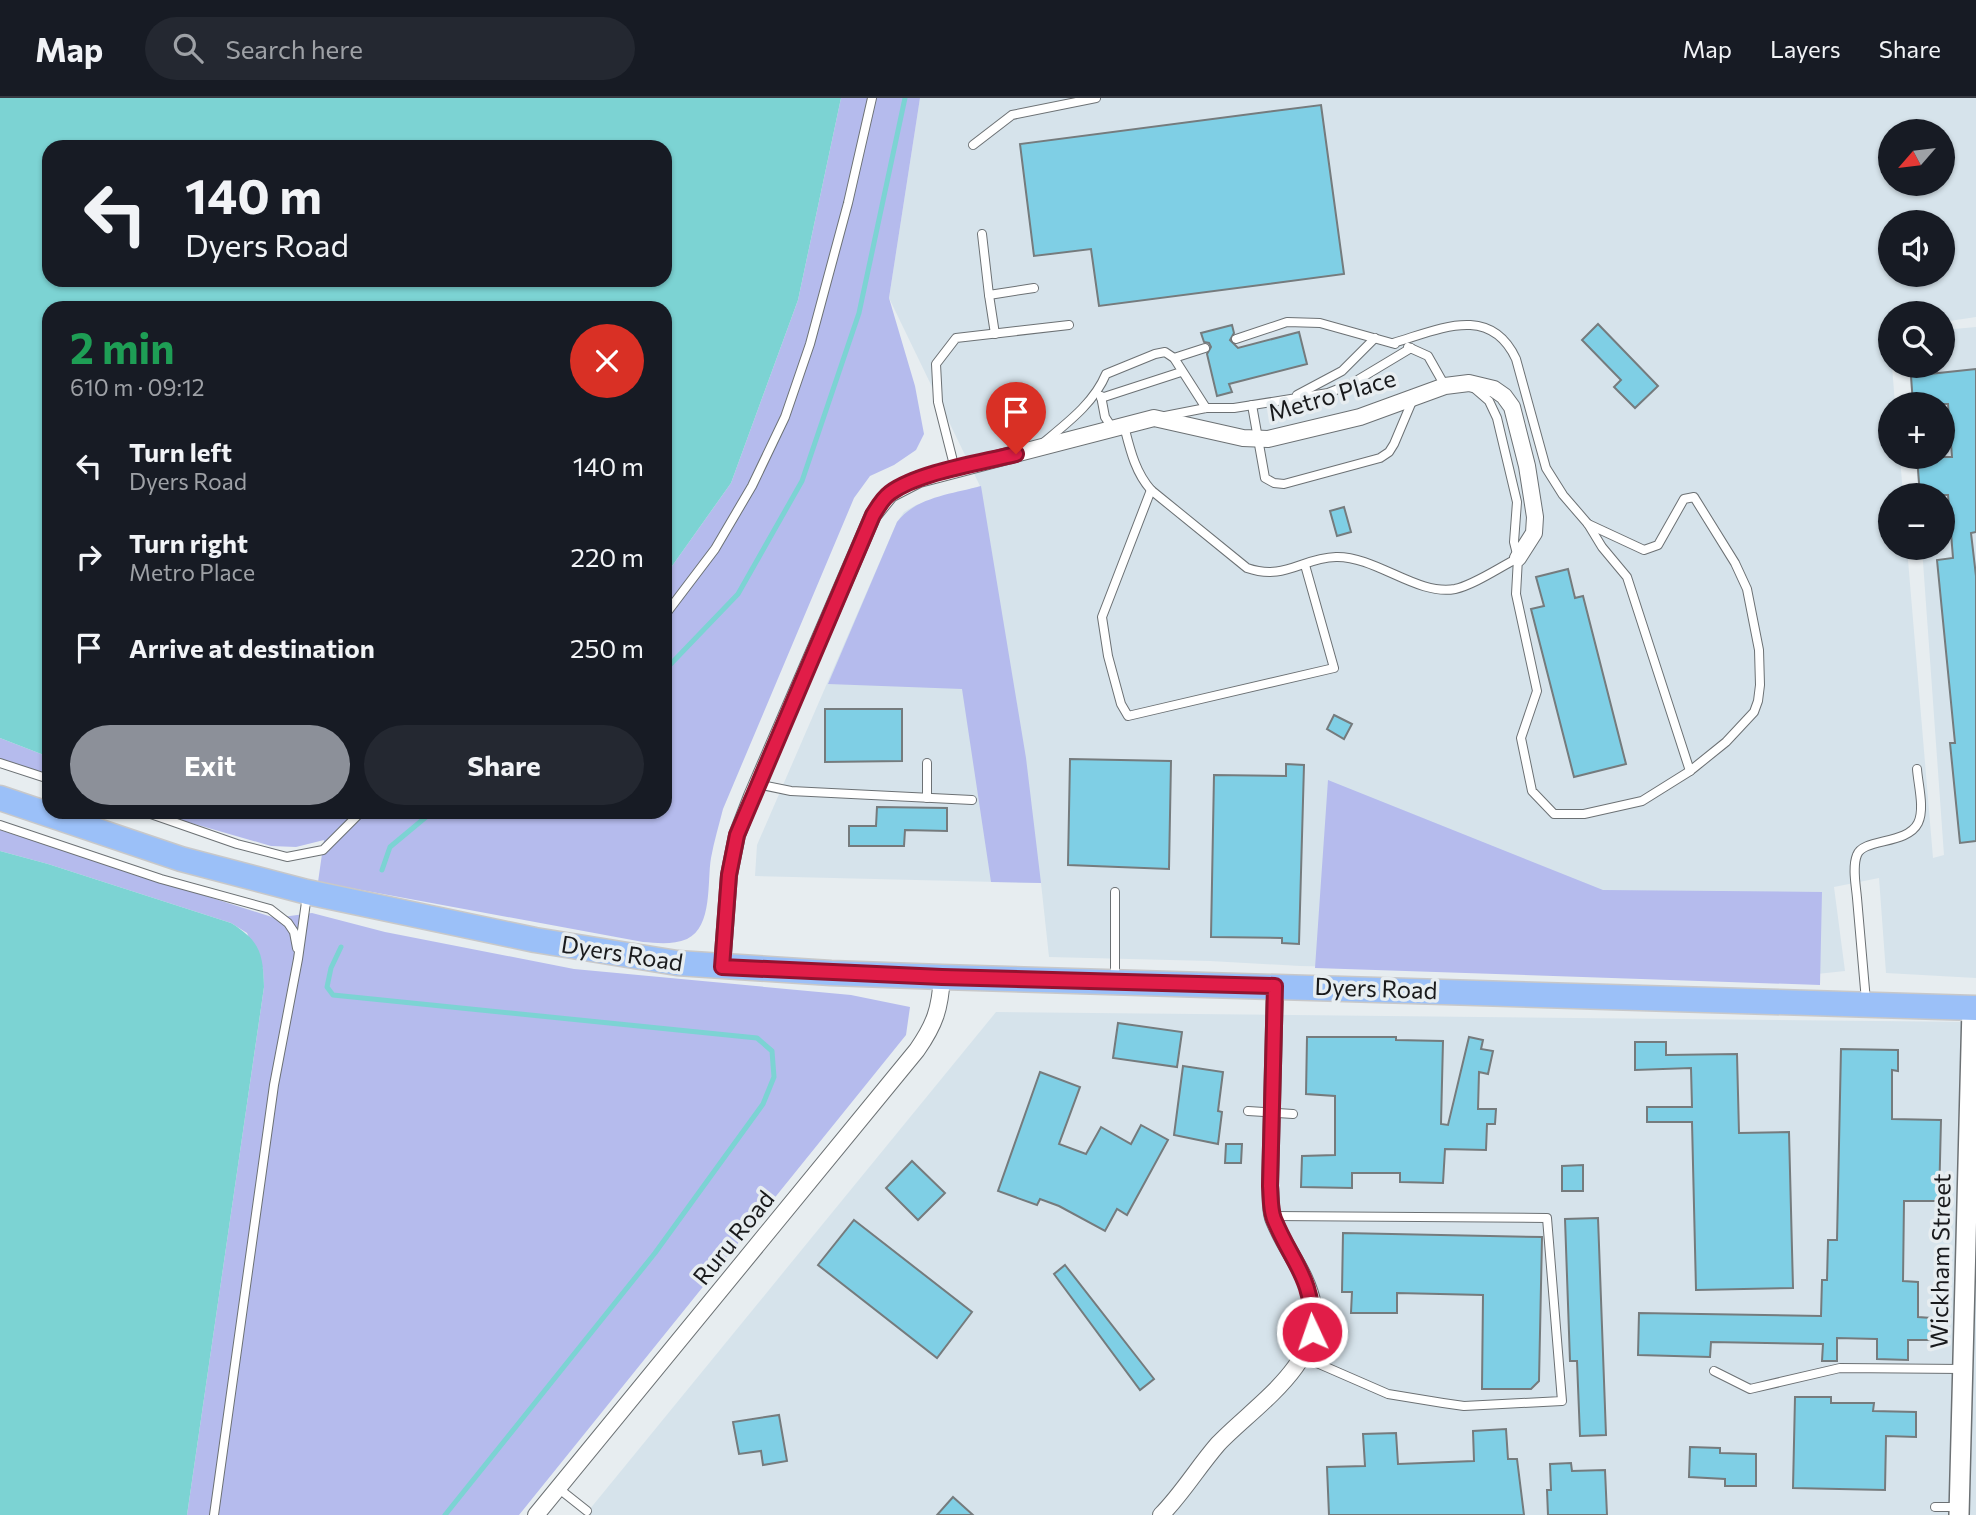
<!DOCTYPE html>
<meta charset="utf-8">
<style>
body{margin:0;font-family:Commissioner,sans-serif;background:#242831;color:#f1f3f6;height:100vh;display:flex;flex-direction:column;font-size:26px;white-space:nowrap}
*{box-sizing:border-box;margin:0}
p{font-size:23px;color:#9ea1a6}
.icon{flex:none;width:38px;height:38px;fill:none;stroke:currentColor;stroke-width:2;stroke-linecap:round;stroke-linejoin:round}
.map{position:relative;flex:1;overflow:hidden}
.drawer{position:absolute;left:42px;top:203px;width:630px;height:518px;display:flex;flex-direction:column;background:#171b24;border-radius:21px;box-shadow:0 2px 5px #0004}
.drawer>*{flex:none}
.top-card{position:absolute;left:42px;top:42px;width:630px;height:147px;border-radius:21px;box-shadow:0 2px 5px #0004;background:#171b24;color:#f1f3f6;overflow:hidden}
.needle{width:46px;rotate:242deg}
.tools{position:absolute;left:1878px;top:21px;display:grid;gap:14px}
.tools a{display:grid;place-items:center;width:77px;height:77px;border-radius:50%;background:#171b24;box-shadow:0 2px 5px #0004;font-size:35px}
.pin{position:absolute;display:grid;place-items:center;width:60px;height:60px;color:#fff;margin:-72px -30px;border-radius:50% 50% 50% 0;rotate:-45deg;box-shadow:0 0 7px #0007}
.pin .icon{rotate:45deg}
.me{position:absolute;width:77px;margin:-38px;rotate:357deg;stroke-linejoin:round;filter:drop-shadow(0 0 5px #0008)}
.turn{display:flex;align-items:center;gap:24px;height:147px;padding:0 28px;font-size:32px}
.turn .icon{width:91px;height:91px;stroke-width:2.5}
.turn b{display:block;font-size:49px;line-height:60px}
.round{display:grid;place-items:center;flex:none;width:74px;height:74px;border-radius:37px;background:#242831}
.headline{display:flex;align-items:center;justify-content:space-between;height:119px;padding:0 28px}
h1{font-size:42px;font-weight:700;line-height:52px;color:#1e9e55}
.button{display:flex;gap:14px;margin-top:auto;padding:14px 28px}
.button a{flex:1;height:80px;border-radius:42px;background:#8c9099;color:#fff;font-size:28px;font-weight:700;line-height:80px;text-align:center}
.button a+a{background:#242831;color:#f1f3f6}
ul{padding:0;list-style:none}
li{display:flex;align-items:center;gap:21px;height:91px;padding:0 28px}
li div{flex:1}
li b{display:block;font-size:26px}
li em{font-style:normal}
header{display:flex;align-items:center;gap:42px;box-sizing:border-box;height:98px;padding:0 35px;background:#171b24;border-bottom:2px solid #363941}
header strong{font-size:33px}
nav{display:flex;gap:38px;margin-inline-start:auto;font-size:24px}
.search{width:490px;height:63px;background:#242831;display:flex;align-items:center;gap:18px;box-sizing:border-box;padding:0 24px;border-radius:38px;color:#9ea1a6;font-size:26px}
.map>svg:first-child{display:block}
</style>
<header>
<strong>Map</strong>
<div class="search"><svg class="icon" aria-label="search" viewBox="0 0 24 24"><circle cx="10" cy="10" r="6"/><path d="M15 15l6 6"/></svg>Search here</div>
<nav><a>Map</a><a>Layers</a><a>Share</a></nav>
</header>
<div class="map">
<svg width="1976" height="1417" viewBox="0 0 1976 1417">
<rect width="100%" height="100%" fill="#e7edf0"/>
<g fill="#d6e3eb" fill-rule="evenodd">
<path d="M920 0H1976V219L1943 224 1942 215H1890L1889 231 1890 268H1892L1895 306H1890V359H1900L1903 397H1890V450H1907L1933 760 1944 757 1922 450H1942V397H1918L1916 359H1942V306H1912L1909 268H1942L1943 232 1976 229V880L1886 875 1879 780 1834 789 1845 873 1788 879 1300 868 1210 863 1049 859 1041 785 755 778 757 747 897 424 904 414 916 407 980 388 889 200ZM1890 33H1942V86H1890ZM1890 124H1942V177H1890Z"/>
<path d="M996 914 1976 924V1417H585Z"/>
</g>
<g fill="#b5bbed">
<path d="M841 0H920L889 200 915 288 924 336 916 352 894 367 870 378 854 400 723 711C719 727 714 743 711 760 707 783 713 829 687 841 673 847 657 845 643 844L318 784 324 742 296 749 271 748 153 714H665V478L731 385 798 202Z"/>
<path d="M981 388 1026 660 1041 785 991 784 962 591 828 586 897 424C916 399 952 396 981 388Z"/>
<path d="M0 640 49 659V679L0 662Z"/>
<path d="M1328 682 1603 792 1822 794 1820 887 1315 870Z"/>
<path d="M0 732 275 820 312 815 385 834 574 871 851 897 910 909 906 937 519 1417H187L264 889 263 871 247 835 231 825 48 766 0 753Z"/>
</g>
<g fill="#7cd3d3" fill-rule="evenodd">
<path d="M0 0H841L798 202 731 385 665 478V210H49V659L0 640ZM49 49H665V182H49Z"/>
<path d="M0 753 48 766 231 825C260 843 263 855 264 889L187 1417H0Z"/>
</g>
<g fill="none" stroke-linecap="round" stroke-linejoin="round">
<g stroke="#7cd3d3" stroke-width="5">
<path d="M665 572 738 496 802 383 859 215 905 0"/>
<path d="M382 772 390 749 432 714"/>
<path d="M341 849 331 870 327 889 333 897 757 940 772 953 774 979 763 1006 655 1155 445 1417"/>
</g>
</g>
<g fill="#7fcfe5" stroke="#757b7d" stroke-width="2">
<path d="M1321 7 1344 176 1099 208 1091 151 1034 158 1020 46Z"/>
<path d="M1598 226 1658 288 1635 310 1614 289 1621 282 1582 242Z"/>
<path d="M1232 227 1234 235 1230 242 1238 250 1299 234 1307 266 1229 286 1232 294 1217 298 1207 256 1211 249 1209 245 1204 244 1201 235Z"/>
<path d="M1976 271V434L1971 435 1976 478V743L1960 745 1950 645H1955L1937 462 1953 460 1948 397H1920L1917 359H1952L1948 306H1913L1911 278Z"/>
<path d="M1344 409 1351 434 1337 438 1330 413Z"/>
<path d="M1568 471 1575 500 1583 498 1626 666 1574 679 1531 511 1544 508 1536 479Z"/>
<path d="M825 611H902V663L825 664Z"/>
<path d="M1334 617 1352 626 1344 641 1327 631Z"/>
<path d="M1070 661 1171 663 1169 771 1068 767Z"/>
<path d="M1286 666 1304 667 1299 846 1282 845V840L1211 839 1214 677 1286 678Z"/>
<path d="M877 709 947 710V733L905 732 904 748H849V728H876Z"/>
<path d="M1118 925 1182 934 1177 969 1113 960Z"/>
<path d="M1307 939H1396V942L1443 943 1441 1026 1448 1027 1469 939 1483 942 1481 951 1493 953 1488 976 1479 974 1478 1011H1496L1495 1026H1487L1486 1052 1445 1051 1443 1085 1400 1084V1075H1352V1090L1301 1089 1302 1058 1335 1057V998L1306 996Z"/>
<path d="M1635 944H1666V957L1737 956 1739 1035 1789 1034 1793 1190 1696 1192 1692 1024H1647V1009H1692L1691 970 1635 972Z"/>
<path d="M1841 951 1898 952V973L1892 972V1021L1941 1022 1939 1103H1904L1903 1183 1918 1184V1219L1931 1220V1242H1908V1262L1877 1261V1241L1837 1240V1263H1822L1823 1246 1711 1244 1710 1259 1638 1257 1639 1215 1821 1218 1822 1182H1827L1828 1142H1837Z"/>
<path d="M1183 968 1223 974 1218 1013 1222 1014 1218 1046 1174 1037Z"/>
<path d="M1040 974 1080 989 1059 1046 1086 1056 1101 1029 1131 1046 1141 1027 1168 1042 1127 1117 1117 1111 1105 1133 1059 1108 1040 1101 1037 1107 998 1093Z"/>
<path d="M1226 1046H1242L1241 1065H1225Z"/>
<path d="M912 1063 945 1095 918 1122 886 1090Z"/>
<path d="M1583 1067V1093H1562V1068Z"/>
<path d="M1598 1120 1606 1337 1580 1338 1577 1263H1570L1565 1121Z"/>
<path d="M854 1122 972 1214 937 1260 818 1167Z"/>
<path d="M1343 1135 1542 1139 1539 1283 1531 1291H1482L1483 1197 1397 1195V1215H1351L1352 1194H1342Z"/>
<path d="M1065 1167 1154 1281 1140 1292 1054 1176Z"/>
<path d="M1795 1299H1831V1305H1874L1873 1313 1916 1314V1339L1886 1338 1885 1392 1793 1390Z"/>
<path d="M779 1317 787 1363 763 1367 761 1353 739 1356 733 1324Z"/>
<path d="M1506 1331 1508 1361H1517L1524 1417H1329L1327 1369 1365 1368 1363 1336 1396 1335 1398 1366 1474 1363 1473 1333Z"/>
<path d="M1690 1349 1720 1350V1355L1756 1356V1388H1725V1381L1689 1379Z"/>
<path d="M1571 1365 1572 1373 1605 1372 1607 1417H1548L1547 1392H1551L1550 1366Z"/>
<path d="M953 1399 973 1417H937Z"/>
</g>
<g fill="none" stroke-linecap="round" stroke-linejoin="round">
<g stroke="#6c7174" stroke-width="10">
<g id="service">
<path d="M973 47 1012 17 1096 0"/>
<path d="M982 136 989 197 1034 190"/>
<path d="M989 197 995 236"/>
<path d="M1236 241 1287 224 1320 225 1395 246"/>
<path d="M1393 245C1438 232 1490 205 1516 261L1546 370 1563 397 1588 426 1602 449 1627 479 1690 673"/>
<path d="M1408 249 1428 258 1445 288"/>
<path d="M1174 260 1205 250"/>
<path d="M1474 290 1489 303 1497 320 1517 404 1514 444 1518 460 1516 496 1537 593 1521 640 1532 693 1554 716H1584L1642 703 1690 673 1726 644 1754 614 1758 603 1760 587 1759 552 1747 491 1735 465 1694 399 1684 401 1658 447 1644 452 1588 426"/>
<path d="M1297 297 1342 273 1375 240"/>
<path d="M1101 298 1105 319 1113 331"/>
<path d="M1101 300 1181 274"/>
<path d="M1252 307 1265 380 1274 385 1284 386 1380 360 1389 354 1394 346 1413 301"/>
<path d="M1165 318 1206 310H1234L1328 295 1351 286 1411 250"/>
<path d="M1124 328C1130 351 1135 374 1151 392L1247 470C1285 483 1301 460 1336 459 1376 458 1417 498 1455 491 1474 487 1500 469 1518 460"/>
<path d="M1043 345C1067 325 1094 305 1106 276L1155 256 1165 254 1174 260 1206 310"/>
<path d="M955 371 938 304 936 266 956 240 1069 227"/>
<path d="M1151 392 1102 519 1108 558 1121 606 1128 618 1334 570 1305 467"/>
<path d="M665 517 715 451 752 388 785 319 810 246 848 105 872 0"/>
<path d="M0 665 49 681"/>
<path d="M757 686 791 693 972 702"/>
<path d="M927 700V665"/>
<path d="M145 714 237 746 287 759 323 752 361 714"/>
<path d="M0 727 161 781 270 811 288 825 294 834 297 850"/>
<path d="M1115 882V794"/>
<path d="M1866 903C1863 869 1860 835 1857 800 1856 788 1852 769 1857 757 1863 740 1907 747 1918 725 1925 711 1918 686 1917 671"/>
<path d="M1248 1013 1293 1016"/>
<path d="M1273 1118 1547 1120 1562 1303 1464 1308 1443 1305 1388 1296 1303 1259"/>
<path d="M1714 1273 1750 1291 1840 1270 1963 1271"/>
<path d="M558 1390 587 1413"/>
<path d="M1935 1409H1959"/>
<path d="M214 1417 274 987 298 861 307 797"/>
</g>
</g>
<g stroke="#6c7174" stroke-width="18">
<g id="minor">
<path d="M722 869 729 777 737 737 752 698 873 417 890 396 919 381 1154 320 1243 340 1268 341 1360 319 1445 288 1469 285 1494 291 1504 298 1512 309 1527 368 1535 419 1534 435 1518 460"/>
<path d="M536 1417 917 952C935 926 940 911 942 879"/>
<path d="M1161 1417C1182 1396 1198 1369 1218 1346 1253 1309 1323 1266 1313 1207 1307 1174 1284 1150 1273 1120 1270 1110 1271 1098 1270 1088L1275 888"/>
</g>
</g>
<g stroke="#6c7174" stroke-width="22">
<path id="tertiary" d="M1959 1417 1972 910"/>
</g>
<g stroke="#c8c8c9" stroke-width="27">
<path id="trunk" d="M0 700 181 761 307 794 535 842 677 865 831 875 942 879 1976 910"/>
</g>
<use href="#service" stroke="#fff" stroke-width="8"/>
<use href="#minor" stroke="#fff" stroke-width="16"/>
<use href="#tertiary" stroke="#fff" stroke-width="19"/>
<use href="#trunk" stroke="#9bc0f8" stroke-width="24"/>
</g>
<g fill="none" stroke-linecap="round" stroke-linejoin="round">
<g stroke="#92132f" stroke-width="18">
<path id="route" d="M1016 356C980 365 919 374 890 395 882 401 878 409 873 417L737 737 729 777 722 869 942 879 1275 888 1270 1088C1271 1098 1270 1111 1274 1121 1293 1167 1314 1180 1312 1234"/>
</g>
<use href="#route" stroke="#e11d48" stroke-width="12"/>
</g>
<g text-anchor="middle" stroke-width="7" stroke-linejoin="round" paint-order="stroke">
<g font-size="24" fill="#191a1c" stroke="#e7edf0">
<text transform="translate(1332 298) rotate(-16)" y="8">Metro Place</text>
<text transform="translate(622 856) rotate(9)" y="8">Dyers Road</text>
<text transform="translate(1376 891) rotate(2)" y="8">Dyers Road</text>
<text transform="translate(734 1140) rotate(-51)" y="8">Ruru Road</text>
<text transform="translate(1941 1163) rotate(-89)" y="8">Wickham Street</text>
</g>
</g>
</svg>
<div class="tools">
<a><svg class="needle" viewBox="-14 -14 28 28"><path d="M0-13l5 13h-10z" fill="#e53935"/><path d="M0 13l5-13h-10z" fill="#9ea1a6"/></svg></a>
<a><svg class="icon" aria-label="sound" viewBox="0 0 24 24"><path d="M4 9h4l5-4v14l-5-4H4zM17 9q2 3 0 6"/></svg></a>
<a><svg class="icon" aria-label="search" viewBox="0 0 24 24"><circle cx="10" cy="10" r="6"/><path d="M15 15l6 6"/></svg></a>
<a>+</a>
<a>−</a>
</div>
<div class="pin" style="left:1016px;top:356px;background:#d93025"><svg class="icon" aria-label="arrive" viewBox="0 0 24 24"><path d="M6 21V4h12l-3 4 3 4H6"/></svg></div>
<svg class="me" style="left:1312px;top:1234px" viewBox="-20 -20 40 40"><circle r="17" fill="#e11d48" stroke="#fff" stroke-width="3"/><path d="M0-11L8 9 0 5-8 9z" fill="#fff"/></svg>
<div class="top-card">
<div class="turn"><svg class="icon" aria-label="left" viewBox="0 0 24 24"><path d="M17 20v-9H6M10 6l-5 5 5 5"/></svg><div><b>140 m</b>Dyers Road</div></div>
</div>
<section class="drawer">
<div class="headline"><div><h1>2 min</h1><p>610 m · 09:12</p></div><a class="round" style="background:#d93025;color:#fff"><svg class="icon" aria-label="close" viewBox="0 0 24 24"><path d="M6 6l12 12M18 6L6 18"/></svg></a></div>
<ul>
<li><svg class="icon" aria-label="left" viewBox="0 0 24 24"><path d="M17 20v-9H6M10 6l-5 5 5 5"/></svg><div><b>Turn left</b><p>Dyers Road</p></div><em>140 m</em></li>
<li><svg class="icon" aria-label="right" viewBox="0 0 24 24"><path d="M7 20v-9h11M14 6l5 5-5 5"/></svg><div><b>Turn right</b><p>Metro Place</p></div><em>220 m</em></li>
<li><svg class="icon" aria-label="arrive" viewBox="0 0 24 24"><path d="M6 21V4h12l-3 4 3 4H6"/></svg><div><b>Arrive at destination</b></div><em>250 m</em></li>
</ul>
<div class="button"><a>Exit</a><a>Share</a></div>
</section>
</div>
